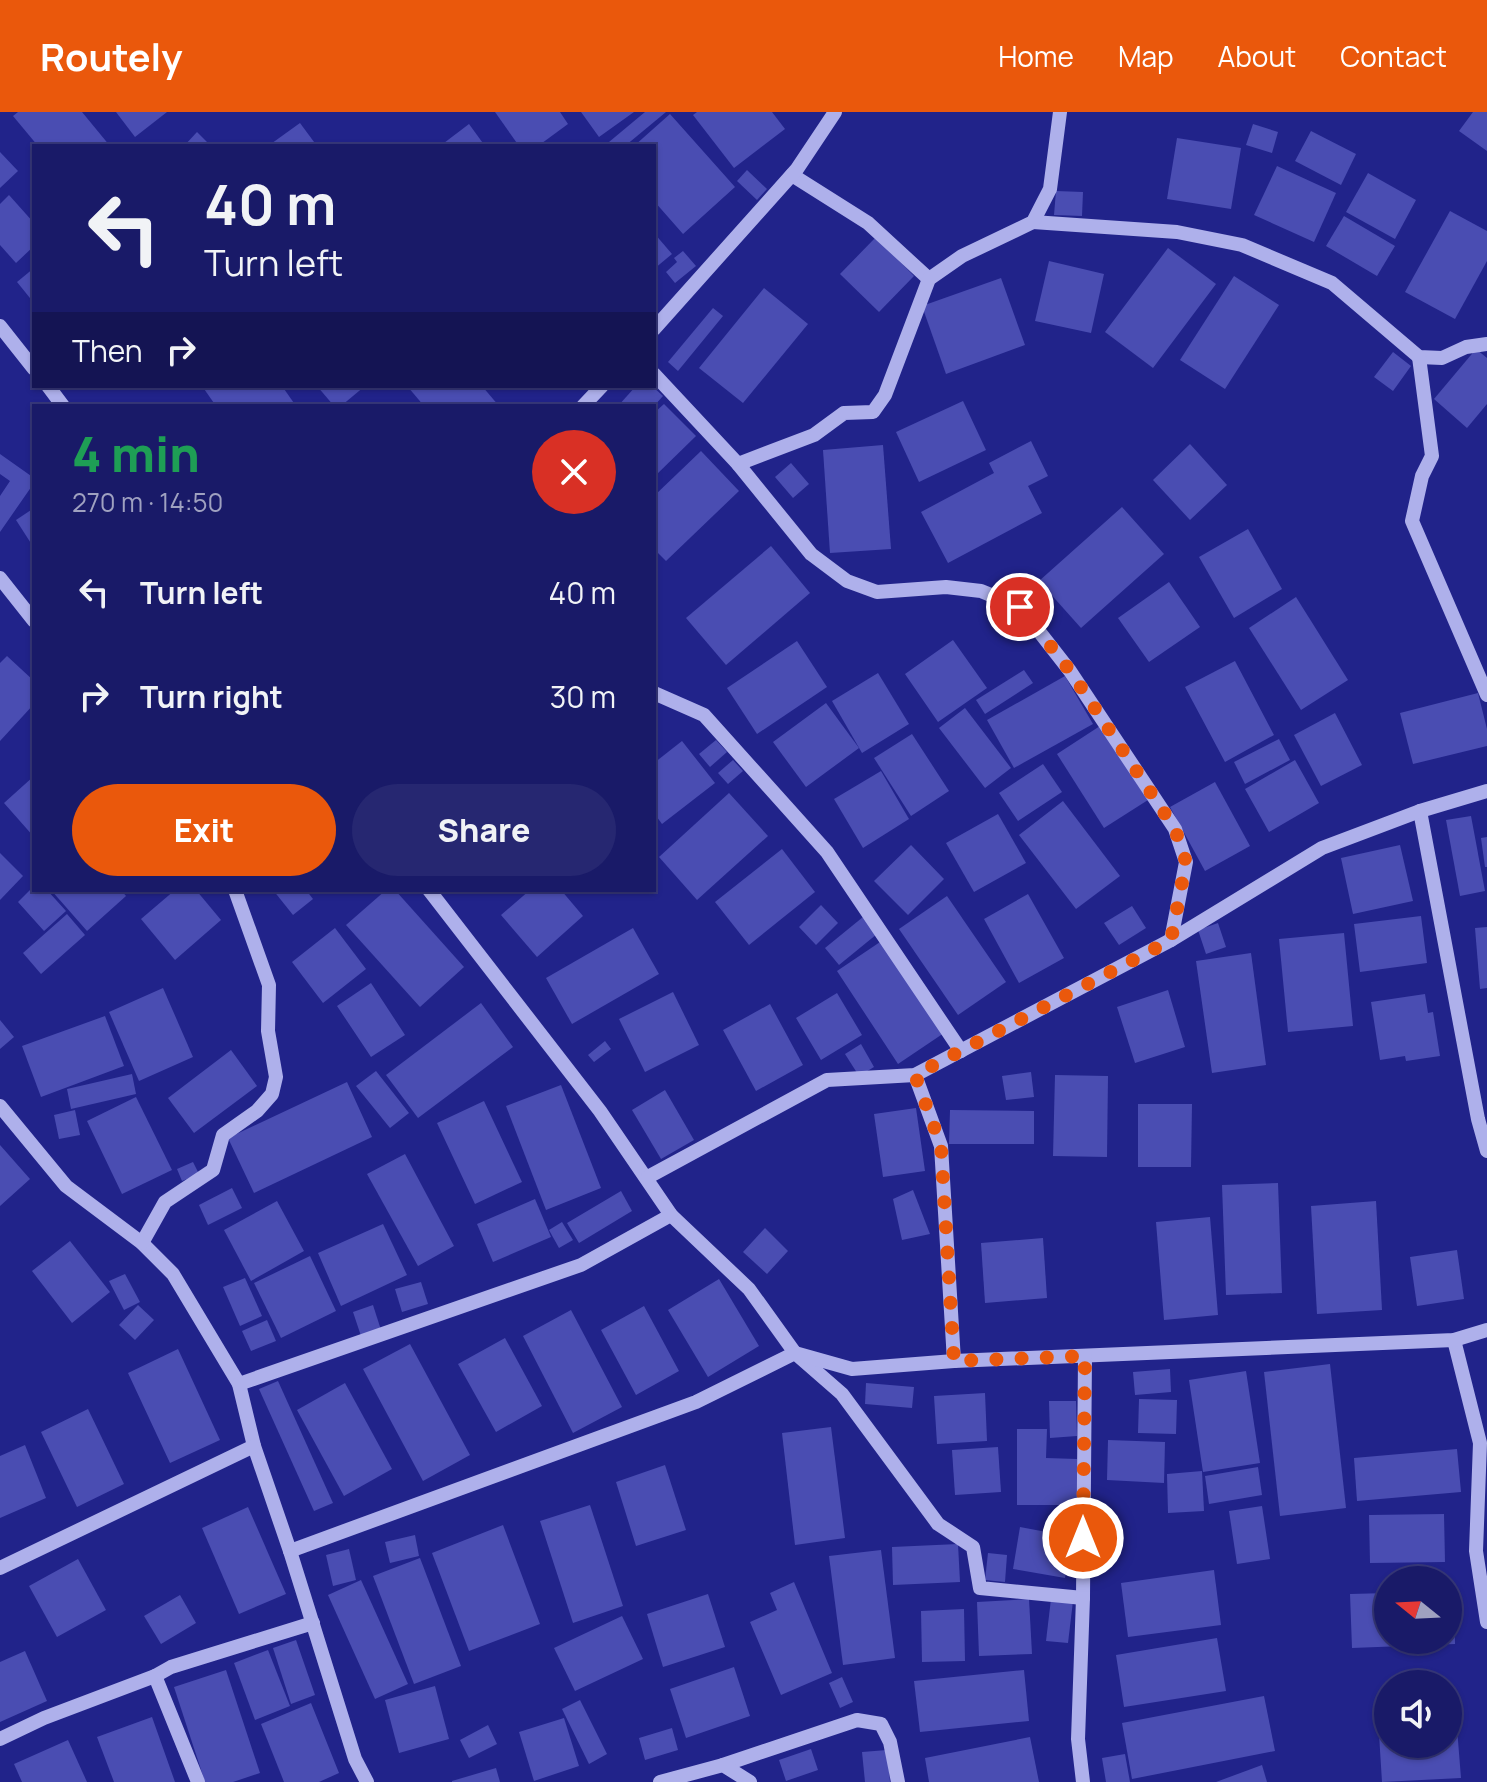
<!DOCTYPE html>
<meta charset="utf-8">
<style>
body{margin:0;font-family:Manrope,sans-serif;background:#262771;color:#f1f3f6;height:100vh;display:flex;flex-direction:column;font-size:30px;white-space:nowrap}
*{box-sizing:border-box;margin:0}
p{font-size:26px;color:#9fa1c0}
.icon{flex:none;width:44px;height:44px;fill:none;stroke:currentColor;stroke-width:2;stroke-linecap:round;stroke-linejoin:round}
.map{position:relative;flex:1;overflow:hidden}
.sheet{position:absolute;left:32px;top:292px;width:624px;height:488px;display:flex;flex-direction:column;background:#191a68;border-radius:0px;box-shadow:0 2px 6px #0004,0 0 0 2px #37387c}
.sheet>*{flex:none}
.hud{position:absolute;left:32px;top:32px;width:624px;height:244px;border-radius:0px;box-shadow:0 2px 6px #0004,0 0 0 2px #37387c;background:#191a68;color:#f1f3f6;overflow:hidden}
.needle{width:52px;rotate:288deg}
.tools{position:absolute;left:1374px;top:1454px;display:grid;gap:16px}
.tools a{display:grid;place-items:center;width:88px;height:88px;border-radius:50%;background:#191a68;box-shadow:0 2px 6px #0004,0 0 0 2px #37387c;font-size:40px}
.pin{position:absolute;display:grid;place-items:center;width:68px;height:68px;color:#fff;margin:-34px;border:4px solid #fff;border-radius:50%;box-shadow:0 2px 8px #0007}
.me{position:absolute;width:88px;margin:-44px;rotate:0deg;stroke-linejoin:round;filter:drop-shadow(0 0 6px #0008)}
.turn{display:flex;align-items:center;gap:28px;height:168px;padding:0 40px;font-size:36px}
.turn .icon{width:104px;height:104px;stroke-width:2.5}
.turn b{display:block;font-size:56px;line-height:68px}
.then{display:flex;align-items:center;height:76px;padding:0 40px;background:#0003;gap:16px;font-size:30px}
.round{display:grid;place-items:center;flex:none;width:84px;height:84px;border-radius:42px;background:#262771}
.overview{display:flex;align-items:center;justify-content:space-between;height:136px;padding:0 40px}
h1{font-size:48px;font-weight:800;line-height:60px;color:#1e9e55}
.action{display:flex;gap:16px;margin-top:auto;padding:16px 40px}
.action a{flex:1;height:92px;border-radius:48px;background:#ea580c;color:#fff;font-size:32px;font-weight:800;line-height:92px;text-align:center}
.action a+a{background:#262771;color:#f1f3f6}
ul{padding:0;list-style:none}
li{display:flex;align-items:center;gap:24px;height:104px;padding:0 40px}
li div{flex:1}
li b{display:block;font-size:30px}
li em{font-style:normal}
header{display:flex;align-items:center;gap:48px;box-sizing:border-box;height:112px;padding:0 40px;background:#ea580c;color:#fff}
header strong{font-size:38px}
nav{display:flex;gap:44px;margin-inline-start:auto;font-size:28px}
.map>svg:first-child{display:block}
</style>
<header>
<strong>Routely</strong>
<nav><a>Home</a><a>Map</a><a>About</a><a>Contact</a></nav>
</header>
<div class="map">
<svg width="1487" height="1670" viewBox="0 0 1487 1670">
<rect width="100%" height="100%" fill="#21238a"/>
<g fill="#4a4db2">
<path d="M18 0H82L110 34H38L13 4Z"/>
<path d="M116 0H167L135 25Z"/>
<path d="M495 0H560L568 12 538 34H519Z"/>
<path d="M581 0H634L599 25Z"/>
<path d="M645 0H666L625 34H613L609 30Z"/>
<path d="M697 0H772L785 17 734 56 693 3Z"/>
<path d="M1473 0H1487V39L1459 19Z"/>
<path d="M670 2 735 75 683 122 654 89V34H634Z"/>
<path d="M300 11 317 34H268Z"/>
<path d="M469 12 485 34H446L444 31Z"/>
<path d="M1253 12 1278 20 1272 41 1246 33Z"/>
<path d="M1311 19 1356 42 1341 73 1295 49Z"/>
<path d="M197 20 211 34H184Z"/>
<path d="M1177 26 1241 36 1231 97 1167 87Z"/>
<path d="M0 40 18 59 0 76Z"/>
<path d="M1277 54 1336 81 1314 130 1254 103Z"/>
<path d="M747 58 767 77 757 88 737 69Z"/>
<path d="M1368 61 1416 88 1395 127 1346 100Z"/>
<path d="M1056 79 1083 80 1082 104 1054 103Z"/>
<path d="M9 83 34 111V134L16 151 0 133V92Z"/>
<path d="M1450 99 1487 119V149L1455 207 1405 180Z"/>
<path d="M1344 104 1395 134 1377 164 1326 134Z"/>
<path d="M654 121 672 142 654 157Z"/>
<path d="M876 125 914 164 879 200 840 162Z"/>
<path d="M1168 136 1216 172 1153 256 1105 220Z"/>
<path d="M683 139 696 154 675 171 666 160 677 150 674 146Z"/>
<path d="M1049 149 1104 162 1091 221 1035 209Z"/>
<path d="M34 156V191L17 170Z"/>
<path d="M1234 164 1279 193 1225 277 1180 248Z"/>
<path d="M1001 166 1025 233 946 262 922 194Z"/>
<path d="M764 176 808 212 743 291 699 256Z"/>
<path d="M713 196 723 204 678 259 668 250Z"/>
<path d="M1476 237 1487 246V292L1467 316 1434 287Z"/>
<path d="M1393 240 1411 254 1393 279 1374 265Z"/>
<path d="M202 274H282L296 294H216Z"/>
<path d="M317 274H365L341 294H334Z"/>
<path d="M409 274H482L499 294H424L408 275Z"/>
<path d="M636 274H652L663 284 654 294H618Z"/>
<path d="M963 289 986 338 919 370 896 320Z"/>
<path d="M664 292 696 324 654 365V301Z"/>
<path d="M1031 329 1048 364 1028 374 1042 401 948 451 921 400 994 361 989 351Z"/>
<path d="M1190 332 1227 373 1190 408 1153 368Z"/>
<path d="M883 333 891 437 830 441 823 338Z"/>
<path d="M701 339 739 379 666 449 654 437V384Z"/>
<path d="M0 342 34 366V371L0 420V384L10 369 0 362Z"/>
<path d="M791 351 809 372 793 386 775 365Z"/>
<path d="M1122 395 1164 442 1081 516 1039 469Z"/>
<path d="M34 396V436L16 408Z"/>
<path d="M1248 417 1282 477 1234 506 1199 445Z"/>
<path d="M771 434 810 481 726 553 686 506Z"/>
<path d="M1169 470 1200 515 1149 550 1118 506Z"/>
<path d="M1296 485 1348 568 1301 598 1249 516Z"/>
<path d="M953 528 987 576 938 610 905 562Z"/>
<path d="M797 529 827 575 757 622 727 576Z"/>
<path d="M7 544 34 569V592L0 629V551Z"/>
<path d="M1235 549 1274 623 1225 650 1185 575Z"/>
<path d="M1024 558 1033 571 985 602 976 588Z"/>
<path d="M878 561 909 612 862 641 832 589Z"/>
<path d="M1065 564 1093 612 1014 656 987 608Z"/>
<path d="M1478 581 1487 617V634L1413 652 1400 601Z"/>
<path d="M826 591 859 636 806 675 773 630Z"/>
<path d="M965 596 1011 656 985 676 939 616Z"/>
<path d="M1335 601 1362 653 1321 674 1294 623Z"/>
<path d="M1100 614 1148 688 1104 716 1057 642Z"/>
<path d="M912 622 949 679 911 704 874 646Z"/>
<path d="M1279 627 1290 648 1245 672 1234 650Z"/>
<path d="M716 628 727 640 710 655 699 642Z"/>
<path d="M682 629 715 671 662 712 654 701V651Z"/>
<path d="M733 648 743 659 728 672 718 661Z"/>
<path d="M1295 648 1319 691 1269 720 1245 677Z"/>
<path d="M1043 652 1062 680 1018 709 999 681Z"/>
<path d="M881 659 909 707 863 736 834 687Z"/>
<path d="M34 664V725L4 691Z"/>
<path d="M1215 670 1250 734 1205 759 1170 695Z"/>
<path d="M729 681 768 724 697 788 659 745Z"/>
<path d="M1063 689 1120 764 1076 797 1019 723Z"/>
<path d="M998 702 1026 751 974 780 946 731Z"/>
<path d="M1471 704 1485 779 1460 784 1446 708Z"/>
<path d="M1487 725V755H1485L1481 726Z"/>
<path d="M911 733 944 767 908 803 874 769Z"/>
<path d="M1400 733 1413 789 1353 802 1341 746Z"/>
<path d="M782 737 815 780 749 833 715 790Z"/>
<path d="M0 741 23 764 0 788Z"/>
<path d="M34 774V778H47L66 799 44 819 18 790Z"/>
<path d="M51 778H121L126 784 87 819Z"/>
<path d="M175 778H196L221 808 175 848 141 807Z"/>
<path d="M273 778H306L313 787 293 803Z"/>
<path d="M386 778H395L464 855 420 895 346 813Z"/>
<path d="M530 778H561L583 804 537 845 501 803Z"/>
<path d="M1028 782 1064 846 1019 871 984 807Z"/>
<path d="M947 784 1006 870 958 903 899 817Z"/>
<path d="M821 793 838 811 816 833 799 815Z"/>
<path d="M1132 794 1146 816 1119 833 1104 811Z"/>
<path d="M67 802 85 823 41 862 23 841Z"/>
<path d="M1421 804 1427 851 1360 860 1354 812Z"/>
<path d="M863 805 877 822 839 853 825 836Z"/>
<path d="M1218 811 1226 835 1206 842 1198 818Z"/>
<path d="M1487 815V876L1480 877 1475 816Z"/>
<path d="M335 816 366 857 323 891 292 850Z"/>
<path d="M633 816 659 862 572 912 546 866Z"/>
<path d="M1344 821 1353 914 1288 920 1279 827Z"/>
<path d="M883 828 944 921 898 952 837 859Z"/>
<path d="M1251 841 1266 953 1212 961 1196 849Z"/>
<path d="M371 871 405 923 371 945 337 894Z"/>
<path d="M163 876 193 945 139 969 109 900Z"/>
<path d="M1168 878 1185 935 1135 951 1117 895Z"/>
<path d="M673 880 699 933 645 960 619 907Z"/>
<path d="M837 881 862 923 821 948 796 906Z"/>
<path d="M1425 882 1428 901 1433 900 1440 944 1406 949 1405 944 1380 948 1371 890Z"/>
<path d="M481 891 513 935 418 1006 386 963Z"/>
<path d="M770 892 803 953 756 979 723 918Z"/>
<path d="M105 904 124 954 41 985 22 934Z"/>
<path d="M0 908 14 925 0 937Z"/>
<path d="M605 929 611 937 594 950 588 943Z"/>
<path d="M861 932 874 955 859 964 845 942Z"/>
<path d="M231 938 257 974 194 1021 168 986Z"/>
<path d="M376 959 409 1001 390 1016 356 974Z"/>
<path d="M1031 960 1034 985 1006 988 1002 964Z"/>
<path d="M132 962 136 982 71 997 67 977Z"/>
<path d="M1055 963 1108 964 1107 1045 1053 1044Z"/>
<path d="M347 970 372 1025 254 1081 228 1026Z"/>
<path d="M561 973 601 1076 546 1098 506 994Z"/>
<path d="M665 978 694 1028 661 1047 632 998Z"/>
<path d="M136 985 172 1058 122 1082 87 1009Z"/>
<path d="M484 989 522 1070 475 1092 437 1011Z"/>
<path d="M1138 992H1192L1191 1055H1138Z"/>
<path d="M916 996 925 1059 883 1065 874 1002Z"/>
<path d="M75 998 80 1023 59 1027 54 1003Z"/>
<path d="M950 998 1034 999V1032H949Z"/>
<path d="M0 1033 30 1067 0 1094Z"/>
<path d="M405 1042 454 1134 418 1154 367 1062Z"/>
<path d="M193 1050 199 1062 182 1069 177 1057Z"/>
<path d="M1278 1071 1282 1181 1226 1183 1222 1073Z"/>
<path d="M232 1076 242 1096 208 1113 199 1093Z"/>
<path d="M913 1078 930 1122 902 1128 893 1087Z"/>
<path d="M621 1079 632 1099 579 1131 567 1111Z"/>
<path d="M535 1087 551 1125 493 1150 477 1112Z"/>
<path d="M277 1089 304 1139 251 1169 224 1118Z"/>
<path d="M1376 1089 1382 1198 1317 1202 1311 1094Z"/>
<path d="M1210 1105 1218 1203 1164 1208 1156 1110Z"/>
<path d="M562 1110 573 1128 559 1136 549 1118Z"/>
<path d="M383 1112 407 1163 341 1194 318 1141Z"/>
<path d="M765 1116 788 1139 767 1162 743 1140Z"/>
<path d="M1043 1126 1047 1186 985 1191 981 1131Z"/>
<path d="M70 1129 110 1180 72 1211 32 1159Z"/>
<path d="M1457 1138 1464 1187 1417 1194 1410 1145Z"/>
<path d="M310 1144 336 1199 281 1226 254 1171Z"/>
<path d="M125 1162 140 1190 124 1198 109 1169Z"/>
<path d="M245 1166 262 1204 240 1214 223 1175Z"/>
<path d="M719 1167 759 1234 708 1265 668 1198Z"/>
<path d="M421 1170 428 1192 402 1200 395 1177Z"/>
<path d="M138 1193 154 1208 135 1228 119 1213Z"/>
<path d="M373 1193 381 1218 361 1224 353 1200Z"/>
<path d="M644 1194 679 1259 636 1283 601 1218Z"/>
<path d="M571 1198 622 1295 573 1321 523 1224Z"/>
<path d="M267 1208 276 1229 251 1239 242 1219Z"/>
<path d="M505 1226 542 1294 496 1320 458 1252Z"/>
<path d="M410 1232 470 1343 423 1369 363 1257Z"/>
<path d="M178 1237 220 1328 170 1351 128 1261Z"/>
<path d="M1330 1252 1346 1396 1280 1404 1264 1260Z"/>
<path d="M1170 1257 1171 1280 1135 1283 1133 1260Z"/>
<path d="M1246 1259 1260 1351 1203 1360 1189 1268Z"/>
<path d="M278 1269 333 1391 314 1399 259 1277Z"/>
<path d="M345 1271 392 1357 344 1384 297 1298Z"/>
<path d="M866 1271 914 1275 912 1296 865 1292Z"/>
<path d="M985 1281 987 1329 937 1332 934 1284Z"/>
<path d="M1139 1287 1177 1288 1176 1322 1138 1321Z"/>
<path d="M1049 1289H1076L1077 1324 1050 1326Z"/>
<path d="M88 1297 124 1372 77 1395 41 1320Z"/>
<path d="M831 1315 845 1426 795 1433 782 1321Z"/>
<path d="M1017 1317H1047L1046 1346 1077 1347V1393H1017Z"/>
<path d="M1108 1328 1165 1330 1164 1371 1107 1368Z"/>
<path d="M25 1333 46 1386 0 1406V1344Z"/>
<path d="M998 1335 1001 1380 955 1383 952 1338Z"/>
<path d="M1457 1337 1461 1380 1357 1389 1354 1346Z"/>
<path d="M665 1353 686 1418 636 1434 616 1370Z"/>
<path d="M1258 1355 1262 1383 1209 1392 1205 1364Z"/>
<path d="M1202 1359 1204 1399 1168 1401 1167 1362Z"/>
<path d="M590 1393 623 1494 573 1511 540 1409Z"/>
<path d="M1262 1394 1270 1447 1237 1452 1229 1399Z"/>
<path d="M248 1395 286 1482 239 1502 202 1416Z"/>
<path d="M1444 1402 1445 1450 1370 1451 1369 1403Z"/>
<path d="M503 1413 540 1512 469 1539 432 1441Z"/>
<path d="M1020 1415 1073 1425 1065 1466 1013 1457Z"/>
<path d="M415 1423 419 1444 390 1451 385 1430Z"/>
<path d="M958 1432 960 1470 893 1473 892 1435Z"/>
<path d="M349 1437 356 1468 333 1474 326 1443Z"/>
<path d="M881 1438 895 1546 843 1553 829 1444Z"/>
<path d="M988 1441 1007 1443 1005 1470 985 1468Z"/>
<path d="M420 1446 461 1554 414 1572 373 1464Z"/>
<path d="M78 1447 106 1498 57 1525 29 1474Z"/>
<path d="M1214 1458 1221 1513 1128 1525 1121 1471Z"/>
<path d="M361 1468 408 1572 375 1587 328 1483Z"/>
<path d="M794 1470 832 1561 781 1583 750 1510 777 1498 770 1481Z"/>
<path d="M1448 1478H1454L1455 1532 1352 1536 1350 1482 1388 1481V1528H1448Z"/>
<path d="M708 1482 725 1535 663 1555 647 1502Z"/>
<path d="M180 1483 196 1511 161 1532 144 1504Z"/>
<path d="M1029 1487 1032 1542 979 1544 977 1490Z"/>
<path d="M1051 1487 1073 1489 1068 1531 1046 1529Z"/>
<path d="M964 1497 965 1549 922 1550 921 1499Z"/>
<path d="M622 1504 643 1547 575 1579 554 1536Z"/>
<path d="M1217 1526 1226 1579 1124 1595 1116 1543Z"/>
<path d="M296 1528 315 1583 291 1592 273 1536Z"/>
<path d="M268 1538 290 1594 255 1608 234 1551Z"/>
<path d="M25 1539 47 1589 0 1610V1550Z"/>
<path d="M734 1555 750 1604 686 1626 670 1577Z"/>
<path d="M226 1558 260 1661 233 1670H205L174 1575Z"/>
<path d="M1024 1558 1029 1609 920 1620 914 1569Z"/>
<path d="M842 1565 853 1590 840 1596 829 1571Z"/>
<path d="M435 1574 449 1627 399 1641 385 1588Z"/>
<path d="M1264 1584 1275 1639 1132 1667 1122 1611Z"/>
<path d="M580 1588 607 1642 589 1652 562 1597Z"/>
<path d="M311 1591 339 1661 319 1670H284L261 1612Z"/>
<path d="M152 1605 175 1670H114L97 1625Z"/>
<path d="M564 1606 579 1654 534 1669 519 1620Z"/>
<path d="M488 1613 497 1632 469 1646 460 1628Z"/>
<path d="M672 1616 678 1638 645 1648 639 1626Z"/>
<path d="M1448 1616H1457L1461 1666 1382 1670 1379 1622 1388 1621V1632H1448Z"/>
<path d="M1030 1625 1039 1670H929L925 1646Z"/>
<path d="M68 1628 87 1670H22L14 1652Z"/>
<path d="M811 1637 818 1658 786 1669 779 1648Z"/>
<path d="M887 1638 890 1670H865L862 1640Z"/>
<path d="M1125 1642 1130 1670H1106L1102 1646Z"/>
<path d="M1262 1653 1267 1670H1216Z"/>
<path d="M496 1656 500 1670H452V1669Z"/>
</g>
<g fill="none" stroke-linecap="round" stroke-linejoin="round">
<g stroke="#aeb0eb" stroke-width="14">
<path d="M792 63 868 111 929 167"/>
<path d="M1033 110 1177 120 1242 133 1332 171 1419 245 1442 246 1466 235 1487 232"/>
<path d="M0 214 34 257"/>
<path d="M654 217 797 57 835 0"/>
<path d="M1419 245 1432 344 1422 364 1412 409 1487 583"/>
<path d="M654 262 738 352 811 442 847 469 877 480 946 475 981 479 1020 495 1070 559 1175 717 1186 750 1171 828"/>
<path d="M48 274 63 294"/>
<path d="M583 294 602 274"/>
<path d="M738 352 814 323 844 301 873 300 885 283 929 167 962 144 1033 110 1050 77 1060 0"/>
<path d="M0 466 34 509"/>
<path d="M654 581 704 603 827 740 961 939"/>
<path d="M1420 699 1478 1007 1487 1039"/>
<path d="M429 778 600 999 671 1103 749 1177 795 1241 842 1282 938 1412 973 1435 980 1476 1083 1486"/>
<path d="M915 963 941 1034 954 1249"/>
<path d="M0 994 66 1074 142 1131 173 1162 239 1272 254 1334 290 1439 355 1647 367 1670"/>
<path d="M648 1065 827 968 915 963 1171 828 1322 736 1420 699 1487 679"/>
<path d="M142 1131 165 1090 213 1058 223 1023 257 999 272 982 276 965 268 919 269 873 235 778"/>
<path d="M1454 1228 1480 1331 1476 1439 1487 1510"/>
<path d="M239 1272 581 1153 671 1103"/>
<path d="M290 1439 696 1290 795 1241 852 1257 954 1249 1454 1228 1487 1218"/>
<path d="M0 1456 254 1334"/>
<path d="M155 1564 198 1670"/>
<path d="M0 1627 44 1606 155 1564 171 1555 313 1511"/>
<path d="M723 1653 857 1608 881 1612 890 1630 898 1670"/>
<path d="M660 1670 723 1653 750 1670"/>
<path d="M1083 1670 1078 1627 1083 1486 1085 1244"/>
</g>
</g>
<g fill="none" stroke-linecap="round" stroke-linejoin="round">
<path stroke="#ea580c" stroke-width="14" stroke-dasharray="0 25.2" d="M1020 495 1070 559 1175 717 1186 750 1171 828 915 963 941 1034 954 1249 1085 1244 1083 1426"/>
</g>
</svg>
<div class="tools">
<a><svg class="needle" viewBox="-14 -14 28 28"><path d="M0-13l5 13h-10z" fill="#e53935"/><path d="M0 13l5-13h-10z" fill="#9fa1c0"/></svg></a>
<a><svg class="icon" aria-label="sound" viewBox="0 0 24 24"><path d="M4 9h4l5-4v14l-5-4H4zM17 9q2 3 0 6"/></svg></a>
</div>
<div class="pin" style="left:1020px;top:495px;background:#d93025"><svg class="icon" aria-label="arrive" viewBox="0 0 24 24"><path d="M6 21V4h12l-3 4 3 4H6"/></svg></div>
<svg class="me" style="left:1083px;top:1426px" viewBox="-20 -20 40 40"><circle r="17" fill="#ea580c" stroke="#fff" stroke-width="3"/><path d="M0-11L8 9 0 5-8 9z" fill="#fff"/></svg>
<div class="hud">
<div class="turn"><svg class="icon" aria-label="left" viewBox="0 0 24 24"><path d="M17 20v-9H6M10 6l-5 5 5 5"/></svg><div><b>40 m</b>Turn left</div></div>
<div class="then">Then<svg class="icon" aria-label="right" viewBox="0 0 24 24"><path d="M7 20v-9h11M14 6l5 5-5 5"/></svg></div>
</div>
<section class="sheet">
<div class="overview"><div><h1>4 min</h1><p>270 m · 14:50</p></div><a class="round" style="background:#d93025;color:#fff"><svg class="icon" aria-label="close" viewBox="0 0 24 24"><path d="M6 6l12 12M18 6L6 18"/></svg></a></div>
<ul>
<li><svg class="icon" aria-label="left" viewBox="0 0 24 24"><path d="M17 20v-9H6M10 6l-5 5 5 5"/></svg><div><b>Turn left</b></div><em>40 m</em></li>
<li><svg class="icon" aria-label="right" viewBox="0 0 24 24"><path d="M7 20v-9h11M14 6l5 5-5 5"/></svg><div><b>Turn right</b></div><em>30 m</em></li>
</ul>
<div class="action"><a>Exit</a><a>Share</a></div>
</section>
</div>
